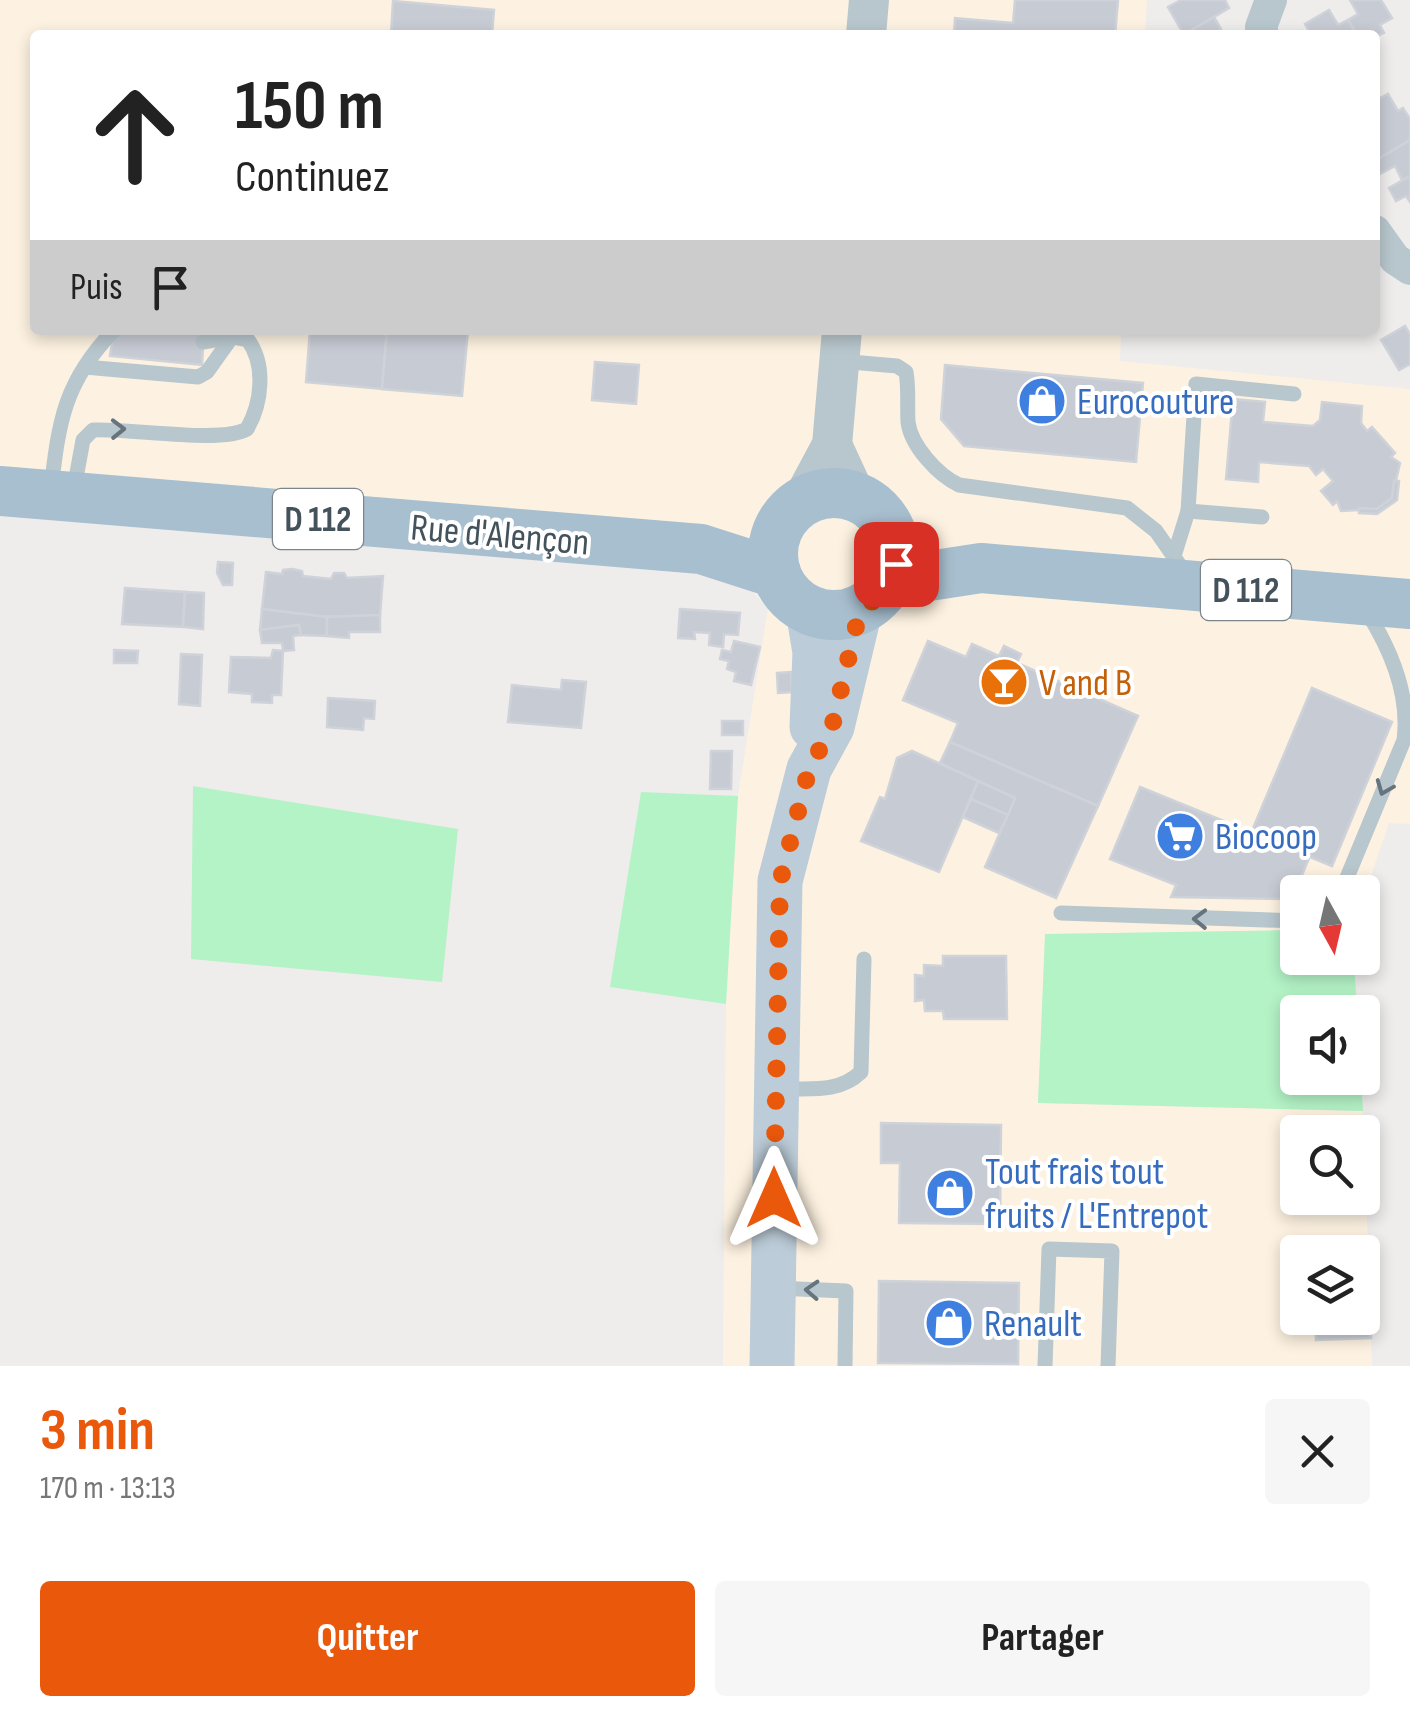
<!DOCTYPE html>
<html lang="fr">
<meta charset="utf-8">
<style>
body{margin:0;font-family:"Sofia Sans Condensed",sans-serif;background:#f6f6f6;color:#222;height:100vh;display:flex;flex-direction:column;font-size:38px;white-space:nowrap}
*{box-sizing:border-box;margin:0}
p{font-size:32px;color:#767676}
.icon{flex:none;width:55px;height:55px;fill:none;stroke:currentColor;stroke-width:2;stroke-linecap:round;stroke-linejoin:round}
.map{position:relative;height:1366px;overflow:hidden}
.panel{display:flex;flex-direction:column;background:#fff;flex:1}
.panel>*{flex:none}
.top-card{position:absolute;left:30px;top:30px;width:1350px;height:305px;border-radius:10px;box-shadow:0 5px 15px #0003;background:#fff;color:#222;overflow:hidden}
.needle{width:65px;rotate:172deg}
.tools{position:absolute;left:1280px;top:875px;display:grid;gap:20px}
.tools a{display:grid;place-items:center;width:100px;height:100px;border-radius:10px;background:#fff;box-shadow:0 5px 15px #0003;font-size:50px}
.pin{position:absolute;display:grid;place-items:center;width:85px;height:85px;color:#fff;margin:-42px;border-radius:20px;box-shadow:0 5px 15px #0006}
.me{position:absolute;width:110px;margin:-55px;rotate:0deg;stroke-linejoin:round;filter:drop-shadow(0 0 8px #0008)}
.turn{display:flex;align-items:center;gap:35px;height:210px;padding:0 40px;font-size:45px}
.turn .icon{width:130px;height:130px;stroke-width:2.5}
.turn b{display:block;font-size:70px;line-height:85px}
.then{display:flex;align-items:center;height:95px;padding:0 40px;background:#0003;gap:20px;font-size:38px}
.round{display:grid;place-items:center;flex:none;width:105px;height:105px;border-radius:10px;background:#f6f6f6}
.head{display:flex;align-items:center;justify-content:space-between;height:170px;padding:0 40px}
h1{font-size:60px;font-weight:700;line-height:75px;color:#ea580c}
.primary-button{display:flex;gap:20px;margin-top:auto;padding:20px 40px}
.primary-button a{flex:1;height:115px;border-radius:10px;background:#ea580c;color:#fff;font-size:40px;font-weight:700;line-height:115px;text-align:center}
.primary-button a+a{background:#f6f6f6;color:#222}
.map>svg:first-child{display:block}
</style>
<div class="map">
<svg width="1410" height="1366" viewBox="0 0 1410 1366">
<rect width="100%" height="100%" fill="#efecec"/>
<path fill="#fdf2e1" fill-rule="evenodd" d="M0 0H1147L1145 35H35V330H1121L1120 361 1410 389V824L1389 823 1363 899 1362 892H1298L1297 930 1046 934 1038 1103 1363 1111 1372 1366H723L726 1004 738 796 768 608 715 551 0 496ZM1298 1132H1362V1198H1298ZM1298 1252H1362V1318H1298Z"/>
<g fill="#b4f3c6">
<path d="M193 786 458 829 442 982 191 959Z"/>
<path d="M641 792 738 796 726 1004 610 987Z"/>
<path d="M1297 930 1298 958H1354L1357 1012H1298V1078H1361L1363 1111 1038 1103 1045 934Z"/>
</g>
<g fill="#c7cbd3" stroke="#cfd3d9" stroke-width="2.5">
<path d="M1015 0H1118L1115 35H954L955 18 1013 23Z"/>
<path d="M1181 0H1225L1229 8 1184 35 1168 7Z"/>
<path d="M1350 0H1381L1392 18 1380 25 1384 33 1375 37 1357 35 1348 20 1358 14Z"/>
<path d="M393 1 494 10 492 35H391Z"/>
<path d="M1329 10 1338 25 1348 20 1357 35H1311L1305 24Z"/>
<path d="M1214 17 1221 29 1211 35H1183Z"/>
<path d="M1388 94 1398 111 1403 108 1410 119V140L1375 161V101Z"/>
<path d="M1410 140V176L1402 180 1395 166 1380 174 1375 161Z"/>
<path d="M1410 176V202L1406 196 1396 201 1389 188Z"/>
<path d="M1405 326 1410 334V364L1399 370 1381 340Z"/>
<path d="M114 330H204L202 365 110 356Z"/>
<path d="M310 330H387L382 389 306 382Z"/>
<path d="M387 330H468L462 396 382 389Z"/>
<path d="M595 362 639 365 636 404 592 400Z"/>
<path d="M945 365 1143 383 1136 462 964 446 941 419Z"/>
<path d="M1233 399 1265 402 1263 422 1313 426 1320 420 1322 402 1362 406 1361 423 1367 431 1372 427 1395 453 1391 457 1400 463 1392 498 1377 509 1341 511 1337 501 1333 505 1321 491 1333 481 1323 469 1316 475 1309 466 1259 462 1258 482 1226 479Z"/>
<path d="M1394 481H1399L1397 500 1377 514 1359 513V508L1377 509 1392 498Z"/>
<path d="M218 562 233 563 232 585H223L217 573Z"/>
<path d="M292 569 302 571 303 576 331 579 334 573H344L347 578 383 576 380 615 327 617 262 609 266 572 282 574 283 570Z"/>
<path d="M125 588 185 592 183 627 122 624Z"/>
<path d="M185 592 204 593 203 629 183 627Z"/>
<path d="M262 609 327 617V636L301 635 299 625 260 630Z"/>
<path d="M680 609 740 613 738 635 724 634 723 647 709 645 710 633 694 632 695 639 678 638Z"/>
<path d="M380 615V632H349V638L327 636V617Z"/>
<path d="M299 625 301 635 293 636 294 650 283 651 282 643H262L260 630Z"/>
<path d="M734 641 760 647 751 685 734 681 736 672 727 669 729 661 720 659 722 650 731 652Z"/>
<path d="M928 641 966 657 972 644 999 656 1004 646 1021 654 1017 663 1138 716 1098 806 950 742 958 723 903 700Z"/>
<path d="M114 650 138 651 137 663H114Z"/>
<path d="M273 650 283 651 281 695H272V703L252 702V694L229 692 231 657 271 658Z"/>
<path d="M181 654 202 655 200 706 179 704Z"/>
<path d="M791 672 792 692 778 693 777 673Z"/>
<path d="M562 680 586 682 581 728 508 722 512 685 561 690Z"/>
<path d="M1312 688 1392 722 1332 866 1251 833Z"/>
<path d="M328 698 375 701 374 719 364 718 363 730 327 727Z"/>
<rect x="722" y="721" width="21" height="14"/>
<path d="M950 742 1098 806 1056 898 985 867 1015 798 940 763Z"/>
<path d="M711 751H732L731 789H710Z"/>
<path d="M912 751 978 781 939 872 861 841 880 797 885 799 897 758Z"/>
<path d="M978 781 1015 798 1008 815 971 799Z"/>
<path d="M1140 787 1310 856 1292 899 1171 897 1176 885 1110 859Z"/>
<path d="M971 799 1008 815 999 833 963 817Z"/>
<path d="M943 956H1006L1007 1019H944L943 1011H925L924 1000 915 1001V975L924 976V965L943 966Z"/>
<path d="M881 1123 1001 1125 1000 1224 899 1223 900 1163H881Z"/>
<path d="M1367 1242 1371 1338 1316 1340 1315 1318H1362V1252H1313L1312 1244Z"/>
<path d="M879 1281 1019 1283 1018 1364 878 1363Z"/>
</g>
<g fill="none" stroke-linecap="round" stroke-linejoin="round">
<g stroke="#b8c6cd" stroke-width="15">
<path d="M839 361 897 366 906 372C909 389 907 405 908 422 911 446 938 475 959 485L1127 508 1156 531 1188 577"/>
<path d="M85 367 198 377 207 372 232 337"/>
<path d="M51 489C59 421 64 382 114 330"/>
<path d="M74 489 83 440 93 430C130 428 222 444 247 429 262 403 266 365 248 340L232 337 203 342"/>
<path d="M1188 511 1262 517"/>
<path d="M1174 556 1188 511 1196 384 1294 394"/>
<path d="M1341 892 1404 740C1410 694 1391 650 1367 612"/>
<path d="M1061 913 1298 921"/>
<path d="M779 1089C809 1088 838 1094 861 1072L864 959"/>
<path d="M775 1288 846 1291 845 1366"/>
<path d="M1045 1366 1049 1249 1112 1251 1108 1366"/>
</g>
<g stroke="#b8c6cd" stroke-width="32">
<path d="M1263 35 1261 27 1271 0"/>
<path d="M1375 231 1395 259 1410 269"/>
</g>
<g stroke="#b8c6cd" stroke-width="40">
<path d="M866 35 869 0"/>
<path d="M832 445 856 497"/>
<path d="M801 503 832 445 842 330"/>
</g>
<g stroke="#bcccd8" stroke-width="45">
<path d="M808 610 815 652 812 727"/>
<path d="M772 1366 780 881 809 769 832 727 860 610"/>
</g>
<g stroke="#a8bfcf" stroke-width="50">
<path d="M0 491 701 549 776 573"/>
<circle cx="834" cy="554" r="61"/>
<path d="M890 582 981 568 1410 604"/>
</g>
</g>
<defs><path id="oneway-chevron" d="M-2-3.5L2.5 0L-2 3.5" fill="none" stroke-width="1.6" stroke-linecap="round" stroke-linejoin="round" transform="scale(2.5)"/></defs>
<g stroke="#66757d">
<use href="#oneway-chevron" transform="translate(118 429) rotate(-1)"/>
<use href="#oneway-chevron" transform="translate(1384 788) rotate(112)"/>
<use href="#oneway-chevron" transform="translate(1200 919) rotate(-179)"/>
<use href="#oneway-chevron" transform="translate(812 1290) rotate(-177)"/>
</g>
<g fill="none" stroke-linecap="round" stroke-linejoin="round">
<path stroke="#ea580c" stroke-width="18" stroke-dasharray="0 32.4" d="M774 1198 780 882 809 769 832 727 860 610 877 598 896 564"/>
</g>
<defs>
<g id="shop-disc" transform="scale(2.5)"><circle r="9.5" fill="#3f7fe0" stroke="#fff"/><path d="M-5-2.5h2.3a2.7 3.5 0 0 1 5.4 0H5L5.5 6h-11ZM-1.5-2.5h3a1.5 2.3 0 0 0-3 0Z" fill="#fff"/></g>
<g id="bar-disc" transform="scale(2.5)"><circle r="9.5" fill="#e8710a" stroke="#fff"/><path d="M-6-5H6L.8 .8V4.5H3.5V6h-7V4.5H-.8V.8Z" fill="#fff"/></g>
<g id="supermarket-disc" transform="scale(2.5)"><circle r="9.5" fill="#3f7fe0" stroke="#fff"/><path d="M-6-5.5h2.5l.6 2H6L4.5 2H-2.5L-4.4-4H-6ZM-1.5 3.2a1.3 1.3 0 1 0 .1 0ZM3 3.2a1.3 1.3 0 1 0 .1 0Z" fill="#fff"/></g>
</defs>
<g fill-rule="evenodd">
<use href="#shop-disc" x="1042" y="401"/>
<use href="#bar-disc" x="1004" y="682"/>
<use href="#supermarket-disc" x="1180" y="836"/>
<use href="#shop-disc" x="950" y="1193"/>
<use href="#shop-disc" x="949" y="1323"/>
</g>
<g text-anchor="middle" stroke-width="8" stroke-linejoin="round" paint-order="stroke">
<g fill="#fff" stroke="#7b868c" stroke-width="2.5">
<rect x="273" y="489" width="90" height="60" rx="8"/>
<rect x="1201" y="560" width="90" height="60" rx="8"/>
</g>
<g font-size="35" font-weight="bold" fill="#43525b">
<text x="318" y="531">D 112</text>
<text x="1246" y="602">D 112</text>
</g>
<g font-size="38" fill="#366cbe" stroke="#fff" text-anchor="start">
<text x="1077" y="414">Eurocouture</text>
<text x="1215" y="849">Biocoop</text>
<text x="985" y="1184">Tout frais tout<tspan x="985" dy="44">fruits / L'Entrepot</tspan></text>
<text x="984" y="1336">Renault</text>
</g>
<g font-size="38" fill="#43525b" stroke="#fff">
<text transform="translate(500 534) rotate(5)" y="13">Rue d'Alençon</text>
</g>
<g font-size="38" fill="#c56008" stroke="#fff" text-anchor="start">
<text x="1039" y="695">V and B</text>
</g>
</g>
</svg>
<div class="tools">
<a><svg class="needle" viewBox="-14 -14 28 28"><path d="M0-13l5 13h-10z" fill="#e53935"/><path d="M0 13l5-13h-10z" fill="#767676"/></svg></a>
<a><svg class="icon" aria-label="sound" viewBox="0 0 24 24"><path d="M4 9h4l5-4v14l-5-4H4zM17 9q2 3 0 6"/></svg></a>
<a><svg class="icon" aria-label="search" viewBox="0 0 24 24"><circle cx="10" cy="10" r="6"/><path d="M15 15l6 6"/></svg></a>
<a><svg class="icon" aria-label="layers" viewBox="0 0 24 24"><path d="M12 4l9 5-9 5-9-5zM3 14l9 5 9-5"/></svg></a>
</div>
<div class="pin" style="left:896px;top:564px;background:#d93025"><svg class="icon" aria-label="arrive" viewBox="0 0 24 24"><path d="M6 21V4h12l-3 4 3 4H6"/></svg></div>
<svg class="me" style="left:774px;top:1198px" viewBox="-20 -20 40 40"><path d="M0-17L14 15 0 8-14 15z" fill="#ea580c" stroke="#fff" stroke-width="4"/></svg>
<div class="top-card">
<div class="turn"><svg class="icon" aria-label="ahead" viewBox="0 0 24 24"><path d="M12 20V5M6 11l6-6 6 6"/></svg><div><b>150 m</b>Continuez</div></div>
<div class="then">Puis<svg class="icon" aria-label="arrive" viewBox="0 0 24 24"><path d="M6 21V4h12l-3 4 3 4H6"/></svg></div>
</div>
</div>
<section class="panel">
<div class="head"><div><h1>3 min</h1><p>170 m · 13:13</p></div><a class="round"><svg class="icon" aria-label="close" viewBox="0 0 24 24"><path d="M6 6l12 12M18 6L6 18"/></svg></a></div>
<div class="primary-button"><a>Quitter</a><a>Partager</a></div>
</section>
